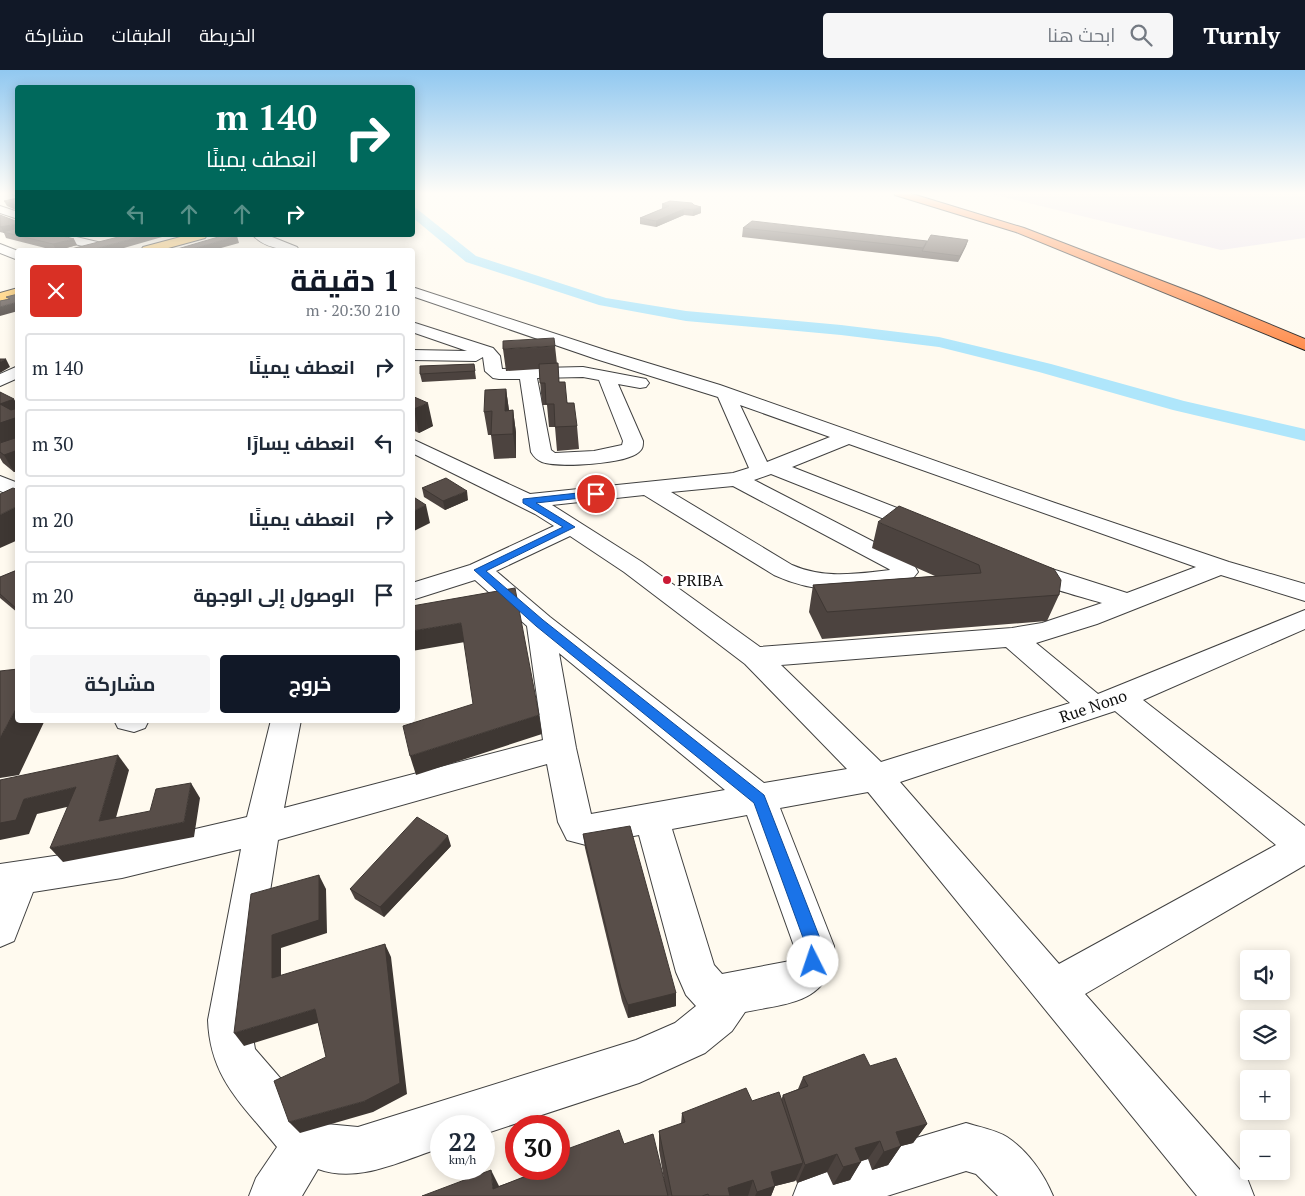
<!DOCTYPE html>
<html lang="ar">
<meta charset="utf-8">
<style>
body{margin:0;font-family:"PT Serif",Cairo,serif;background:#f6f6f7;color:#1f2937;direction:rtl;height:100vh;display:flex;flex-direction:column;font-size:19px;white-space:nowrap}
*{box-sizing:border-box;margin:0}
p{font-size:16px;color:#747a83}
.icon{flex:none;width:28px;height:28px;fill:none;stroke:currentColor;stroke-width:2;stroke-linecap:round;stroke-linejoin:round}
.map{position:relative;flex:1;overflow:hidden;direction:ltr}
.sheet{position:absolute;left:15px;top:178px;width:400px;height:475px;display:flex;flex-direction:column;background:#fff;border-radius:5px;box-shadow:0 2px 12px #0003;direction:rtl}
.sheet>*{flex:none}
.hud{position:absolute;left:15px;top:15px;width:400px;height:152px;border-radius:5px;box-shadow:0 2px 12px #0003;direction:rtl;background:#00695c;color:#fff;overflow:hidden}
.buttons{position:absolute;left:1240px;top:880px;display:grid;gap:10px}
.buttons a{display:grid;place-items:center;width:50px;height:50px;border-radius:5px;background:#fff;box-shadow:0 2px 12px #0003;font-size:25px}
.speed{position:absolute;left:430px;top:1045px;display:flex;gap:10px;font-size:25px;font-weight:700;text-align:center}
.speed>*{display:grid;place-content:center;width:65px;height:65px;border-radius:50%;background:#fff;box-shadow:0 2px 12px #0003;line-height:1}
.speed small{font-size:12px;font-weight:400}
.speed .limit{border:8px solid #d22;background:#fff;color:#111}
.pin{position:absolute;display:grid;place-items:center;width:42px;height:42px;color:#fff;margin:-21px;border:2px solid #fff;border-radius:50%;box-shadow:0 1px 5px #0007}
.me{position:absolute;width:55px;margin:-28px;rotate:356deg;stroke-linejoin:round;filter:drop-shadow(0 0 4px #0008)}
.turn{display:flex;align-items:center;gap:18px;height:105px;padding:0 15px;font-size:22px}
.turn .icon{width:65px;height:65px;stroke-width:2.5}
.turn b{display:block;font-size:35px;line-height:42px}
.lanes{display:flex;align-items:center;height:48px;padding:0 15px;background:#0003;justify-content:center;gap:25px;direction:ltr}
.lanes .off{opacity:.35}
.round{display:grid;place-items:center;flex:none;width:52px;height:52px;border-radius:5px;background:#f6f6f7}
.overview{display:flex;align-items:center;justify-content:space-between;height:85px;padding:0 15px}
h1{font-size:30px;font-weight:700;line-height:38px;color:#111827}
.primary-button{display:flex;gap:10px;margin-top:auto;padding:10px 15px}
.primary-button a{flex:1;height:58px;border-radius:5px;background:#111827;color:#fff;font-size:20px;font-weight:700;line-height:58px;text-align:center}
.primary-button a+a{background:#f6f6f7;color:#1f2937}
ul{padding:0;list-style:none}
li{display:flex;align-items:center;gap:15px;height:68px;margin:0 10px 8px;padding:0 5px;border:2px solid #e0e1e3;border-radius:5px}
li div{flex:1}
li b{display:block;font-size:19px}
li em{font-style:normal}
header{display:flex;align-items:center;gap:30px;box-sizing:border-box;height:70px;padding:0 25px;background:#111827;color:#fff}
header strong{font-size:24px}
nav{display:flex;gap:28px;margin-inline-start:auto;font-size:18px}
.search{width:350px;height:45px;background:#f6f6f7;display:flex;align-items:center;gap:12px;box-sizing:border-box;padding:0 18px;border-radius:5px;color:#747a83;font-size:19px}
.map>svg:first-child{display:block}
</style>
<header>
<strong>Turnly</strong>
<div class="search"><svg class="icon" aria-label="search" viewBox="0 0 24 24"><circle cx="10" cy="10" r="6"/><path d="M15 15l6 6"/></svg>ابحث هنا</div>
<nav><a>الخريطة</a><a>الطبقات</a><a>مشاركة</a></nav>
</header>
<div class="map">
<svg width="1305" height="1126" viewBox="0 0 1305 1126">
<rect width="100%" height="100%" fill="#fffaef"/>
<path fill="#ebe2ed" d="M987 123H1305V168L1221 180Z"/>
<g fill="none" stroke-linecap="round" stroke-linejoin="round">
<path fill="#afe6fb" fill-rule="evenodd" d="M412 135 476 186 606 228 686 241 841 255 939 267 1051 294 1184 331 1305 359V371L1173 340 1039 302 939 277 841 265 686 251 599 235 466 192 412 147Z"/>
<g stroke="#414141" stroke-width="2">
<g id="minor">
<path d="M11 123H18V127Z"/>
<path d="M0 136 18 142V149L0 143Z"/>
<path d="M48 165H68L106 174 108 177 106 180H99L50 168Z"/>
<path d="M253 165H267L297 177 299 180C283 180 264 178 253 165Z"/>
<path d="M0 174 18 181V190L0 183Z"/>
<path d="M412 217 608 281 720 315 1055 433 1229 492 1305 514V531L1221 505 1097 554 1036 573 1098 624 1305 540V559L1143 630 1305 756V795L1085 924 1247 1108 1254 1126H1197L868 722 780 738 834 876C835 886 833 893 829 903 815 935 776 935 745 942L732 961 705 983 639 1013 484 1064V1056H441V1078C402 1090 359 1114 318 1099L302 1126H249L256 1108 277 1077C242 1034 210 1008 208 950L241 779 122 808 33 822 14 871 0 877V794L122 776 247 747 271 650H301L284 738 543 670 527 556 475 510 412 530V513L470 495 554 456 535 444 412 383V369L530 424 733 403 749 398 718 327 596 289 412 226ZM740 335 830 367 767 392ZM849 374 1196 497 1127 523 1027 491 1018 494 1015 499C1024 513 1083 527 1102 533L1042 553 1012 558 760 577 642 492 552 435 644 425 774 505C815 524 862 524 905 513L914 507 918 502 914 495 907 489 754 410 771 404 917 462 925 464 933 462 937 457 933 452 792 397ZM733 416 889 499 890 500C856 504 824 509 792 495L671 422ZM570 466 624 502 745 594 847 699 764 713 550 547 496 501ZM1006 577 1070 633 881 692 781 595ZM559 583 725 720 591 744 576 678ZM1115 641 1276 775 1059 894 900 712ZM547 694 558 752 567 770 586 775 639 765 676 902 686 925 696 936 675 953 636 970 358 1057 326 1054 314 1047 255 979 250 950 278 770ZM747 745 794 876V886L790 891 722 904 714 895 672 759Z"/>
<path d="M412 252 493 278 500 286 502 299 583 297 646 309 649 313 646 317 640 318 618 314 643 371C643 375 643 379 639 382 626 394 559 398 542 392 537 390 534 387 531 382L520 309H499L493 308 485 301 483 287 476 291 412 290V280L467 281 412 262ZM583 307 599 310 623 371 622 375 594 381 555 383 551 380 537 308Z"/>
<path d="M18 296V308L0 316V304Z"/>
<path d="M0 406 18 413V428L0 421Z"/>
<path d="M114 650H149L145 658 134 662 118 658Z"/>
<path d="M966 1053C979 1057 996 1060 1007 1067 1028 1081 1044 1104 1053 1126H998L976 1104 966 1101 887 1126H793L800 1108 906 1071Z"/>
</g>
</g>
<g stroke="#1f1f1f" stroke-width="2">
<g id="major">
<path d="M188 165H207L205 168 161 180H141L143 177Z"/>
<path d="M18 218V227L0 231V223Z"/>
</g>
</g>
<g stroke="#1f1f1f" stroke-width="2">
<path id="highway" d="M894 123H909L1024 158 1201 226 1305 269V280L1016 162 895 125Z"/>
</g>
<use href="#minor" fill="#fff" fill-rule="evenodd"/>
<use href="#major" fill="#ffc85f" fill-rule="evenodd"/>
<use href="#highway" fill="#ff8d4d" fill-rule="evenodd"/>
</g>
<g fill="#4c433f">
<path d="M18 128V141L7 136 4 131Z"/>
<path d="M662 134 694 135 701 137V143L693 146 684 145 656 157 640 154V148L662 139Z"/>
<path d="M0 145 18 165 77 175 59 180H53L6 168 4 163 0 162Z"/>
<path d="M743 158 927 171 926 174 968 170 966 176 958 192 742 167Z"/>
<path d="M555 276 559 312 577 356 579 379 557 381 555 357H549L547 335H542L539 299 506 301 503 279Z"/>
<path d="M474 294 476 309 422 312 420 304Z"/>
<path d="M506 319 509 340H513L516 363V388L494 389 491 365H488L484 342Z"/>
<path d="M412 320 414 327 433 356 419 363 412 360Z"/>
<path d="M0 322 18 336V401L14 402 3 393 0 388Z"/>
<path d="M422 418 468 430 445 440 424 427Z"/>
<path d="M878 452 1059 525 1047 551 822 569 809 542 813 515 935 506 872 478Z"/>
<path d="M18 500V543L0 528V507Z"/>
<path d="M583 764 676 923V936L628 948 622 931 585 778Z"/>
<path d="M451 776 384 847 355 829 350 819Z"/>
<path d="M870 996 927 1054 913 1073 901 1076 888 1095 872 1100 868 1089 861 1091 850 1110 833 1115 827 1102 797 1113 796 1110 795 1111 775 1116 771 1126H422L499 1116 624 1074 665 1116 659 1080V1061L681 1054 682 1043 752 1031 781 1030 783 1025 798 1019 803 1007Z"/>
</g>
<g fill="#3e3733">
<path d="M701 137V143L693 146V140Z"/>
<path d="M684 139V145L656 157V151Z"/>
<path d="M18 154V160L3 162 4 163 1 157Z"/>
<path d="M146 165H169L117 180H91Z"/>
<path d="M237 166 239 173 214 180H189Z"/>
<path d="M74 169 77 175 59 180H56L53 174Z"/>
<path d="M968 170 966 176 958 192 960 186Z"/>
<path d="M18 232V241L0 246V237Z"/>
<path d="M6 289 10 297 0 303V292Z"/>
<path d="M506 319 509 341H505Z"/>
<path d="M14 329 18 336V375L5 380 0 371V333Z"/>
<path d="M428 333 433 356 419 363 414 339Z"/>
<path d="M513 340 516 363V388L513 364Z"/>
<path d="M18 380V401L14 402 4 385Z"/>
<path d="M467 421 468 430 445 440 443 431Z"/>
<path d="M426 435 430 453 412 462V442Z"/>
<path d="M18 436V470L0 478V445Z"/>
<path d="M461 553 465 572 412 581V561Z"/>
<path d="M18 635V650H45L19 705 0 708V668Z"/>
<path d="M539 645 542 664 416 705 410 686Z"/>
<path d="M118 685 129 700 111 766 99 751Z"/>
<path d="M191 713 200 728 194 767 63 792 50 778 184 752Z"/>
<path d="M76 717 88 732 37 744 29 764 0 770V753L24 729Z"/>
<path d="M448 766 451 776 384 847 380 837Z"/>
<path d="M319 805 326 819 327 863 281 878V921L272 908V865Z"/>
<path d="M385 874 391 887 407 1024 373 1042 300 1063 289 1052 365 1031Z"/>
<path d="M676 923V936L628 948V935Z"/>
<path d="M315 939 324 951 244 976 234 963Z"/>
<path d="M927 1054 913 1073 901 1076 888 1095 872 1100 896 1062Z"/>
<path d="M880 1071 868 1089 849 1095 861 1092 850 1110 833 1115 855 1078Z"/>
<path d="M837 1084 827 1102 797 1113 805 1095Z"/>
<path d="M803 1093 795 1111 775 1116 771 1126H755L757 1122 771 1102Z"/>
<path d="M491 1100 500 1118 493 1119Z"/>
<path d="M753 1110 748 1126H726L728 1118Z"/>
</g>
<g fill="#584e49" stroke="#3e3733">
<path d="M18 128V136L4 131Z"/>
<path d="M670 131 692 133 694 135 701 137 693 140 684 139 656 151 640 148 669 136 662 134Z"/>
<path d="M0 145 18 152V154L0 157Z"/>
<path d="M752 151 927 171 923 178 743 158Z"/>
<path d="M18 158V165H59L74 169 53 174 3 162Z"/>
<path d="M126 165H146L91 180 71 179Z"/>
<path d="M225 165H230L237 166 189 180H174Z"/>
<path d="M931 165 968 170 960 186 922 181Z"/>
<path d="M18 224V232L0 237V231L10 229 6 227Z"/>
<path d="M554 268 555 276 503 279V271Z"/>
<path d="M0 289H6L0 292Z"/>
<path d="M558 293 559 312H565L567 333H574L577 356 555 357 554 334H546L545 313H540L539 294Z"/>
<path d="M474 294 475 301 420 304V296Z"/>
<path d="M506 319 505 341 513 340V364L491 365 492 341 484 342 485 320Z"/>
<path d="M0 322 14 329 0 334 11 340 18 338V347L0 353Z"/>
<path d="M412 326 428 333 414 339H412Z"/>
<path d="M18 367V380L4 385 0 382V373Z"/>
<path d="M446 408 467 421 443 431 422 418Z"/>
<path d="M13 418 18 420V436L0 445V424Z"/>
<path d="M412 426 426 435 412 442Z"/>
<path d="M899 436 1054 499 1061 510 1059 525 827 542 813 515 981 503 979 495 878 452Z"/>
<path d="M17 500H18V540L0 524V507Z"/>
<path d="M515 518 539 645 410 686 403 656 473 634 461 553 412 561V536Z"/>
<path d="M18 599V635L0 668V601Z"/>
<path d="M118 685 99 751 150 741 156 719 191 713 184 752 50 778 76 717 24 729 16 750 0 753V710Z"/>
<path d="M417 747 448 766 380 837 350 819Z"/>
<path d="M630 756 676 923 628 935 621 918 583 764Z"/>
<path d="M319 805V850L272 865V908L385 874 400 1013 365 1031 289 1052 274 1011 326 987 315 939 234 963 251 824Z"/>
<path d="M864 984 870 996 896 988 927 1054 896 1062 901 1076 884 1082 880 1071 855 1078 861 1092 843 1097 837 1084 805 1095 783 1025 808 1016 803 1007Z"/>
<path d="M746 1018 752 1031 779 1022 803 1093 771 1102 775 1116 757 1122 753 1110 728 1118 730 1126H709L708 1124 702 1126H672L659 1061 685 1052 682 1043Z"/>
<path d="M619 1060 624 1074 653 1064 668 1126H422L491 1100 493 1119 544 1099H559V1082Z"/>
</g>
<linearGradient id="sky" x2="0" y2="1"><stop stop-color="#91c8f0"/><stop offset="0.44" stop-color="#fffdf8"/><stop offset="1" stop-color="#fffdf8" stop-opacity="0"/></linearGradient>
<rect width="1305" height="280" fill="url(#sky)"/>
<path fill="#1a73e8" stroke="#114b97" d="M596 421 599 422V426L536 433 575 457 486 501 543 550 764 725 823 876 819 898 813 900 807 898 805 892 806 876 754 733 536 556 474 500 563 457 523 433V429Z"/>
<circle fill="#ca1a34" stroke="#fff" stroke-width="2" cx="667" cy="510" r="5"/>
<g text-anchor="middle" stroke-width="5" stroke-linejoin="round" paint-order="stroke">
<g font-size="16" fill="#0e0e0e" stroke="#fff" text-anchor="start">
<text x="677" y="516">PRIBA</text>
</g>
<g font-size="16" fill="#0e0e0e" stroke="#fff">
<text transform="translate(1093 636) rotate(-19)" y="6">Rue Nono</text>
</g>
</g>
</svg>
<div class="buttons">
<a><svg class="icon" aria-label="sound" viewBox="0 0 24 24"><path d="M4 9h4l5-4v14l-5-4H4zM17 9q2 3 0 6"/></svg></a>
<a><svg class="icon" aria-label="layers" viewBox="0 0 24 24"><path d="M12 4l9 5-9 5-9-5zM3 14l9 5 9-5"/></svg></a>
<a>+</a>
<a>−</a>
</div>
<div class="speed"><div>22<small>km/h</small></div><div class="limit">30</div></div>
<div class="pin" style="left:596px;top:424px;background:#d93025"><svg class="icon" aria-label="arrive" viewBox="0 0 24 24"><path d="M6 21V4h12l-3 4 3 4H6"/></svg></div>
<svg class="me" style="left:813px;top:892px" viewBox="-20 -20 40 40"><circle r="19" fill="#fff"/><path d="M0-13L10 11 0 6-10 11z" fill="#1a73e8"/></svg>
<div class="hud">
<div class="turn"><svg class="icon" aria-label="right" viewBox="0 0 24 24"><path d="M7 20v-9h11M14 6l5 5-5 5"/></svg><div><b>140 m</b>انعطف يمينًا</div></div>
<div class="lanes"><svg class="icon off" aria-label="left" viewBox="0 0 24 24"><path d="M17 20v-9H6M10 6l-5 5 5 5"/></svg><svg class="icon off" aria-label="ahead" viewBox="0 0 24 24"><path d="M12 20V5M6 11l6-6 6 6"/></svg><svg class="icon off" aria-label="ahead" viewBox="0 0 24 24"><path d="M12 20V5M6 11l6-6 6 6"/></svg><svg class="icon" aria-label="right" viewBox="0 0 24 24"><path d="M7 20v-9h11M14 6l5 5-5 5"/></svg></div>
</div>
<section class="sheet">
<div class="overview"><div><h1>1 دقيقة</h1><p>210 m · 20:30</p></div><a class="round" style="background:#d93025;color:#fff"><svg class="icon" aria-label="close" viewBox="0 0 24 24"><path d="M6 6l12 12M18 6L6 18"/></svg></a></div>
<ul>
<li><svg class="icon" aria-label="right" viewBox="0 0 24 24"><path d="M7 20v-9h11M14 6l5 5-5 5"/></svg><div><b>انعطف يمينًا</b></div><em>140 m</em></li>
<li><svg class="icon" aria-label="left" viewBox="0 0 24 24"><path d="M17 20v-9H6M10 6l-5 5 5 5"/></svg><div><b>انعطف يسارًا</b></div><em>30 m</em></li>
<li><svg class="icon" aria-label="right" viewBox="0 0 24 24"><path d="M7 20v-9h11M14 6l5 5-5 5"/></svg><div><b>انعطف يمينًا</b></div><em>20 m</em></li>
<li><svg class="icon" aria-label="arrive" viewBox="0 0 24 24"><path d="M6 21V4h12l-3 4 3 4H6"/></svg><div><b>الوصول إلى الوجهة</b></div><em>20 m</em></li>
</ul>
<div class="primary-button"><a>خروج</a><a>مشاركة</a></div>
</section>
</div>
